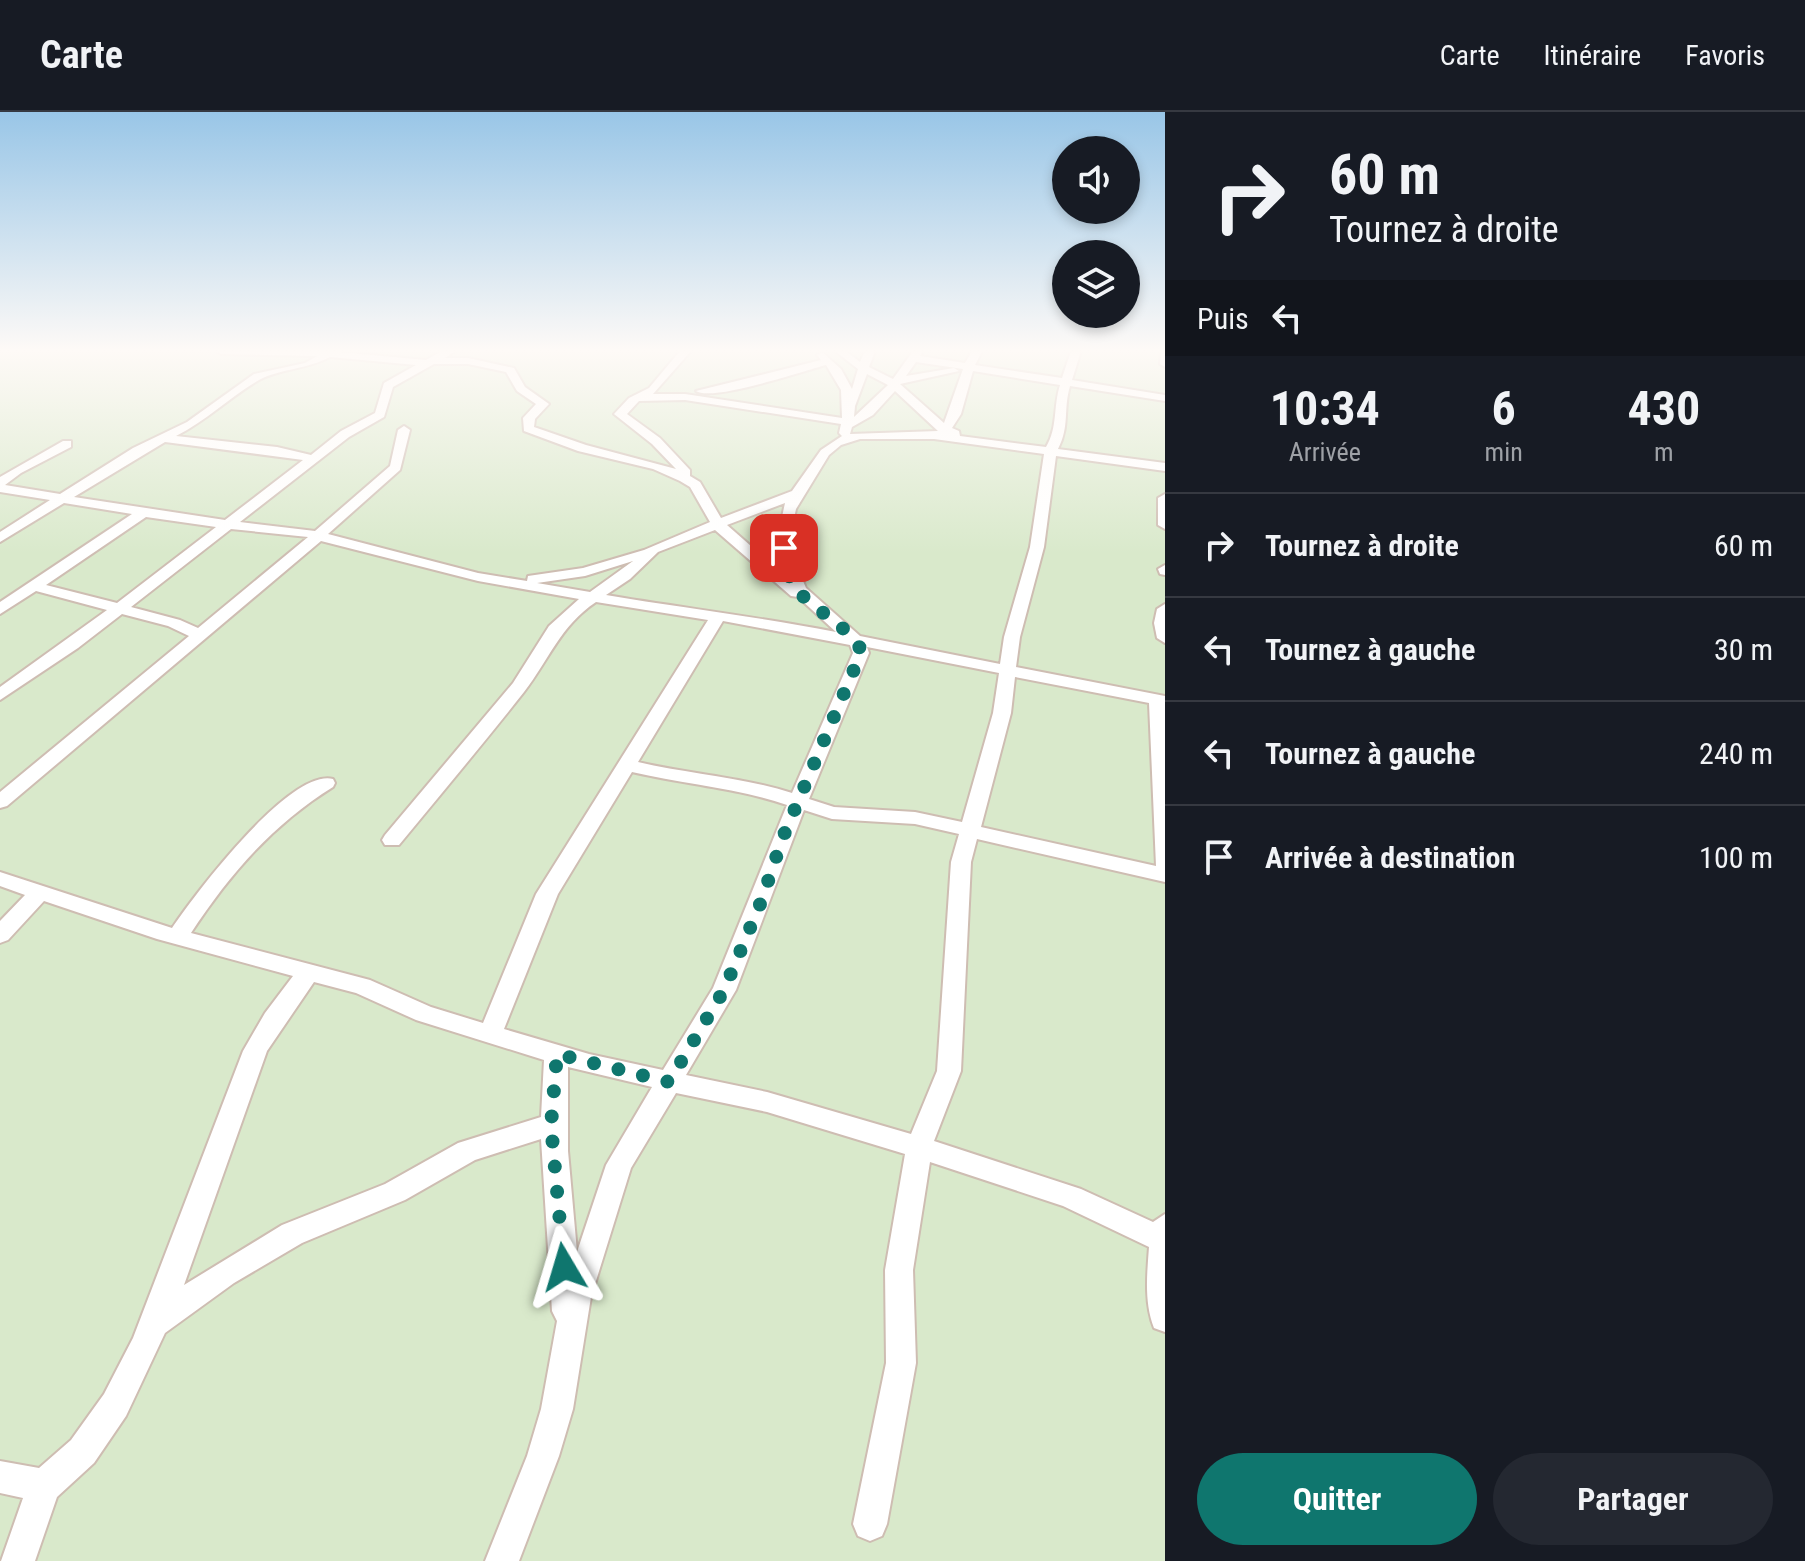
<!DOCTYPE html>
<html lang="fr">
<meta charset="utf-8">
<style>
body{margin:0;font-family:"Roboto Condensed",sans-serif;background:#242831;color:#f1f3f6;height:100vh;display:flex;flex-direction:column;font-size:30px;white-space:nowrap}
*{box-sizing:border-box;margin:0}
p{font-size:26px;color:#9ea1a6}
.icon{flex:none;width:44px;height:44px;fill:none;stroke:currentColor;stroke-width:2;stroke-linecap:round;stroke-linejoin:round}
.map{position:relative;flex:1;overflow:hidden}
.drawer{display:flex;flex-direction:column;background:#171b24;width:640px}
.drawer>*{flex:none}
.top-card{background:#171b24;color:#f1f3f6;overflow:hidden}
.tools{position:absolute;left:1052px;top:24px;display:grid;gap:16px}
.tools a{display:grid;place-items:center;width:88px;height:88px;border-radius:50%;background:#171b24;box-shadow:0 4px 12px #0003;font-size:40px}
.pin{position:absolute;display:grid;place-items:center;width:68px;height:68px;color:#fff;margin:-34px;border-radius:16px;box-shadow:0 4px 12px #0006}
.me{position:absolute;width:88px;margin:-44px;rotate:353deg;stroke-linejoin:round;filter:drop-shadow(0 0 6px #0008)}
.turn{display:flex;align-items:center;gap:28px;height:168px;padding:0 32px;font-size:36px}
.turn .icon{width:104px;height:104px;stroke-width:2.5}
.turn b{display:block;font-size:56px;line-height:68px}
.then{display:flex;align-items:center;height:76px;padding:0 32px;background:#0003;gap:16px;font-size:30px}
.eta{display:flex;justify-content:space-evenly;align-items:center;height:136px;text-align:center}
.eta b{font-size:48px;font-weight:700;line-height:56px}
.primary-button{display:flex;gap:16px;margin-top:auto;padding:16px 32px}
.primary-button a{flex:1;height:92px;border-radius:48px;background:#0f766e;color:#fff;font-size:32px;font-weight:700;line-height:92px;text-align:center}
.primary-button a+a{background:#242831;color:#f1f3f6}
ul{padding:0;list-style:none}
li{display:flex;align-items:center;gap:24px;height:104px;padding:0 32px;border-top:2px solid #363941}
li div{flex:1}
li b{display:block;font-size:30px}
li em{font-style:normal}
header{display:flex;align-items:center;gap:48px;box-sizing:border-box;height:112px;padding:0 40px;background:#171b24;border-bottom:2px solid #363941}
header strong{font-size:38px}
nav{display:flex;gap:44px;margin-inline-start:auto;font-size:28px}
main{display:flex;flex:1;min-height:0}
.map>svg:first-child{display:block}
</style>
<header>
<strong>Carte</strong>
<nav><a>Carte</a><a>Itinéraire</a><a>Favoris</a></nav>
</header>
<main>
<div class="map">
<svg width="1165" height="1449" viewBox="0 0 1165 1449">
<rect width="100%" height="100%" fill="#fcf5ed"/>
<rect fill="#d9e9cb" x="0" y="239" width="1165" height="1210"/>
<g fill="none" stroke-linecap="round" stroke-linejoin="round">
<g stroke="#cebdb2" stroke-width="4">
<g id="minor">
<path d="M216 239H328L426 248 442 239H455L445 246H468L514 256 525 275 549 292 535 307 534 315 586 333 676 357 652 332 614 302 629 286 649 276 680 239H691L653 282H685L842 306 841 278 826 253C803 259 712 290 696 279L821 248 817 243 822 240 841 257 852 277 858 257 835 239H846L860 250 865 239H875L869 255 893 267 913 239H923L920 244 965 251 972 239H982L975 253 1062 266 1071 239H1081L1072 268 1165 283V289L1070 274C1063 298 1070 314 1058 337L1165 351V359L1056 344 1044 435 1020 525 1016 555 1165 584V770L977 727 971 750 961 959 934 1029 1081 1077 1153 1110 1165 1102V1220L1154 1216C1144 1191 1147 1162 1149 1135L1063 1094 930 1050 913 1158 916 1251 887 1412 882 1424 870 1429 858 1424 853 1412 886 1251 885 1158 905 1042 767 1000 676 981 631 1056 591 1185 573 1297 559 1344 519 1449H485L527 1344 541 1297 557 1209 552 1199 541 1027 475 1048 405 1088 302 1131 234 1171 165 1221 126 1304 94 1351 57 1385 35 1449H1L23 1386 0 1381V1349L39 1356 71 1328 104 1282 133 1226 243 939 265 901 293 864 157 827 44 789 8 828 0 831V809L25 783 0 774V760L172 816C194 783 290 656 333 667L335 671 333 675C273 712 229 763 191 821L370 868 431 895 483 911 536 782 708 508 596 490C560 514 549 548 524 580 483 632 441 682 399 733H385L382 728 385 723 513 571 549 514 579 487 478 469 321 429 7 694 0 696V680L189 524 168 514 122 502 78 536 0 588V575L107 498 36 479 0 502V490L132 402 64 391 0 430V420L50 388 0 380V365L63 329H71V335L21 361 5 373 60 382 133 336 187 310 254 262 305 251 317 244 221 242ZM330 245 416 253 384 271 375 301 341 319 311 343 277 335 176 324C206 309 230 285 259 268 279 257 308 257 330 245ZM916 250 963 257 944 311 900 272 959 259 954 256 906 264ZM434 252H468L506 260 517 279 536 292 523 306 524 319 578 339 653 357 680 369 690 375 710 410 644 438 583 456 528 464 527 469 478 461 328 422 400 358 410 318 404 314 398 318 390 354 315 419 240 410 349 325 384 305 393 275ZM973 259 1060 273C1053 295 1058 315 1046 335L960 324 959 319 952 316 961 302ZM867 262 888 273 854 305 855 294ZM895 279 938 319 850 322 852 315 873 303ZM685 288 841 312 839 321 842 324 821 338 792 379 721 406 700 370 690 364V358L660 326 627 302 639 289ZM860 327H934L1044 342 1030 435 1004 525 1000 552 860 524 806 476 792 443 791 420 796 397 829 343 841 333ZM165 330 303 348 225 408 74 385ZM785 391 777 428 783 462 727 413ZM146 405 216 415 117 491 46 473ZM231 417 308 425 198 516 180 508 131 495ZM715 418 791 484 798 485 836 520C760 505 683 496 606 483L630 467 658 440ZM633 449 590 480 537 471 585 464ZM723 509 850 533 853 541 792 681C742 665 689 662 638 650ZM867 535 999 561 993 601 962 710 915 700 834 695 809 687 869 541ZM1015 565 1149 591 1156 754 981 715 1011 601ZM632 660C683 672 737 676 787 693L713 876 663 958 589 942 504 917 558 782ZM804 698 832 707 915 712 959 722 951 750 937 959 911 1022 767 980 686 963 736 878ZM314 870 356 881 416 908 544 948 541 1005 458 1031 385 1072 282 1113 184 1173 267 939ZM568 955 652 975 606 1053 577 1140 568 1039Z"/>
<path d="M1161 239H1165V255L1160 252Z"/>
<path d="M1165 382V417L1158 413V386Z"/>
<path d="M1165 453V463L1160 462 1158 457Z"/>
<path d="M1165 492V531L1157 526 1154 511 1157 497Z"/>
</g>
</g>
<use href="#minor" fill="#fff" fill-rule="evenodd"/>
</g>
<linearGradient id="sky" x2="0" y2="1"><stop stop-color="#99c6e7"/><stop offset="0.54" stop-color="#fefaf7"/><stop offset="1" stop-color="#fefaf7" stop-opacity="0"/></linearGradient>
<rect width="1165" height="442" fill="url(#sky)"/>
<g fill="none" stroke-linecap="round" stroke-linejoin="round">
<path stroke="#0f766e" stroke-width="14" stroke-dasharray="0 25.2" d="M564 1155 551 1013 557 942 669 970 724 878 761 790 783 725 861 541C859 520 808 495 794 474 787 463 785 448 784 436"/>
</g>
</svg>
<div class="tools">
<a><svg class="icon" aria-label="sound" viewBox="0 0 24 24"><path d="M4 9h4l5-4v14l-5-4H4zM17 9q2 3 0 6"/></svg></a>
<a><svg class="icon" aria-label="layers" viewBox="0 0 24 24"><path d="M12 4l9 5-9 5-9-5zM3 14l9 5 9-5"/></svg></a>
</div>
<div class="pin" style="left:784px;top:436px;background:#d93025"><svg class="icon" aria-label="arrive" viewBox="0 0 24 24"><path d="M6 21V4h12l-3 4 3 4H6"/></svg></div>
<svg class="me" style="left:564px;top:1155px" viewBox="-20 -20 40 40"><path d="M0-17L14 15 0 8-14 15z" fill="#0f766e" stroke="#fff" stroke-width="4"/></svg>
</div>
<section class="drawer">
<div class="top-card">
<div class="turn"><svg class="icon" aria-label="right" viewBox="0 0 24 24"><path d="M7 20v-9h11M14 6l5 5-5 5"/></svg><div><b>60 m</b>Tournez à droite</div></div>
<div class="then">Puis<svg class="icon" aria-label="left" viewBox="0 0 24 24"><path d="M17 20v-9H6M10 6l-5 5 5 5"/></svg></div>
</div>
<div class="eta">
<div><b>10:34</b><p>Arrivée</p></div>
<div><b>6</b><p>min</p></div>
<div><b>430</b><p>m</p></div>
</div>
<ul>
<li><svg class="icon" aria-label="right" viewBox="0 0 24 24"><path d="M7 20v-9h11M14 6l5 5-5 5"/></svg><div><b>Tournez à droite</b></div><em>60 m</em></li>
<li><svg class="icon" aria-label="left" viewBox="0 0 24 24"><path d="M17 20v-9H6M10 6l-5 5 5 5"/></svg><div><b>Tournez à gauche</b></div><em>30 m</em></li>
<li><svg class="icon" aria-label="left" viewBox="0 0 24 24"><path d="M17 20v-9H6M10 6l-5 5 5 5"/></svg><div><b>Tournez à gauche</b></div><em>240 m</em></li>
<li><svg class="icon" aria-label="arrive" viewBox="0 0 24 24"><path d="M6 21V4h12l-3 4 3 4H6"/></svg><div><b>Arrivée à destination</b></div><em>100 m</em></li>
</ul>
<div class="primary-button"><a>Quitter</a><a>Partager</a></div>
</section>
</main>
